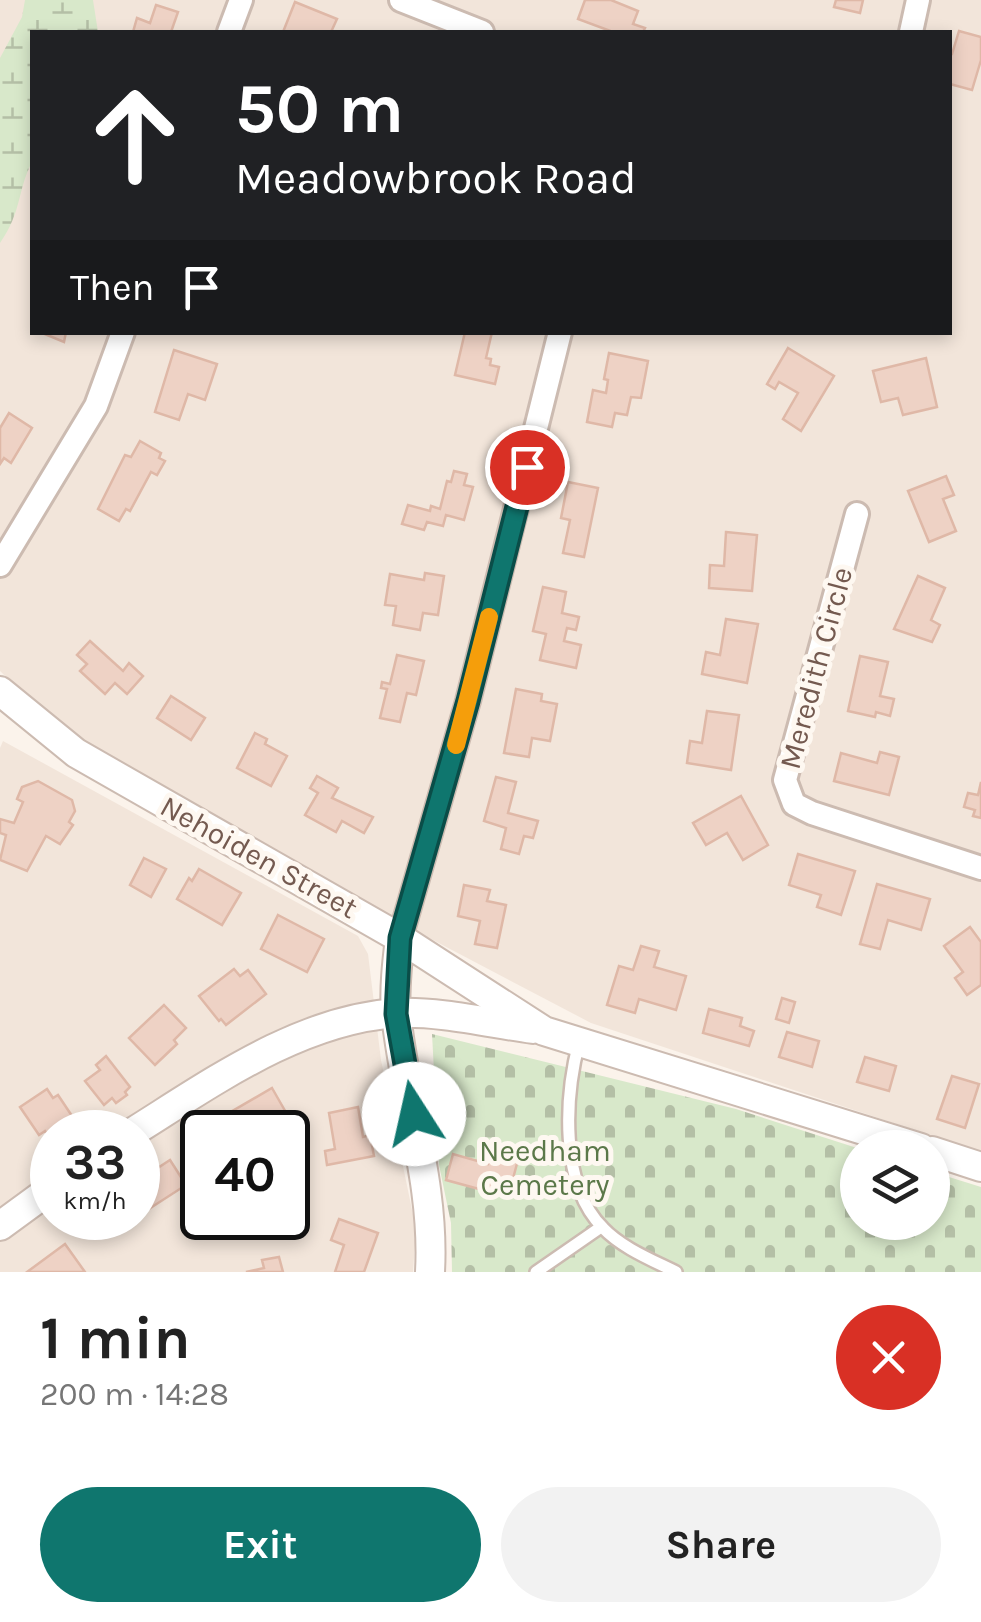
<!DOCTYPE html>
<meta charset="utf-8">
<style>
body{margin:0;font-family:Karla,sans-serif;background:#f2f2f2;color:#222;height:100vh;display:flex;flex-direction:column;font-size:38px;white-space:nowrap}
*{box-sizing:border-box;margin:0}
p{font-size:32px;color:#767676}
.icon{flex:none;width:55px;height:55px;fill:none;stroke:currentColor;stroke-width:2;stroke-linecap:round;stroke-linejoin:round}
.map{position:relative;height:1272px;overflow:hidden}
.drawer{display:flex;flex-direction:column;background:#fff;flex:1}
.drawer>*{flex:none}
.top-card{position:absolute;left:30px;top:30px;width:922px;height:305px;border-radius:0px;box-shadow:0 5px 15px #0003;background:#202124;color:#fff;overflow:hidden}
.controls{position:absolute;left:840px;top:1130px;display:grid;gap:20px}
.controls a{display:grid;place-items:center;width:110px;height:110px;border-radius:50%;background:#fff;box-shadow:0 5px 15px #0003;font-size:50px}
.speed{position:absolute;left:30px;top:1110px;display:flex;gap:20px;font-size:50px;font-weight:700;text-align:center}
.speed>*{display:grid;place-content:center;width:130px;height:130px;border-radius:50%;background:#fff;box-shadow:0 5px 15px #0003;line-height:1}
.speed small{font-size:25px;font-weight:400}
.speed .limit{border:5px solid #111;border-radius:15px;background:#fff;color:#111}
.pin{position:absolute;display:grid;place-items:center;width:85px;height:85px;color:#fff;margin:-42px;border:5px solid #fff;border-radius:50%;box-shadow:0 2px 10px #0007}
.me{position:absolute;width:110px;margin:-55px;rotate:350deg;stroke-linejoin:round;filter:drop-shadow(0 0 8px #0008)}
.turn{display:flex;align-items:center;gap:35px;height:210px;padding:0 40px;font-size:45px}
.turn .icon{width:130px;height:130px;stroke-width:2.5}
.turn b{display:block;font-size:70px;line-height:85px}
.then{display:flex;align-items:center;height:95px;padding:0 40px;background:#0003;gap:20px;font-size:38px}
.round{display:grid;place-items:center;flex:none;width:105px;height:105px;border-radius:52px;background:#f2f2f2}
.overview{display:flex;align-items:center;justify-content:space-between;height:170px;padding:0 40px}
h1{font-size:60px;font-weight:700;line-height:75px}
.button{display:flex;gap:20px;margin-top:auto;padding:20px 40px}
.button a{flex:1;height:115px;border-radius:60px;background:#0f766e;color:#fff;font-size:40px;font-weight:700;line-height:115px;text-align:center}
.button a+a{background:#f2f2f2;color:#222}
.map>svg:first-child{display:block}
</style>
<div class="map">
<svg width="981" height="1272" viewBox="0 0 981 1272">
<defs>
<pattern id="wetland-marsh" width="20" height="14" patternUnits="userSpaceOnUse" patternTransform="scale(2.5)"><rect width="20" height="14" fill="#d8e8ca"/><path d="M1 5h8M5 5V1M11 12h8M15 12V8" fill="none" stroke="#b4bfa6"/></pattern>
<pattern id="cemetery-stones" width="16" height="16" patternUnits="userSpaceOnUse" patternTransform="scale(2.5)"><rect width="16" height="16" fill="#d8e8ca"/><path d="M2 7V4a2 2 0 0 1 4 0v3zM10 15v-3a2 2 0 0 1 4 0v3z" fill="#b4bfa6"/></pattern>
</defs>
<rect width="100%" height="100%" fill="#fbf3eb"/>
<g fill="#f2e5da" fill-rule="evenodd">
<path d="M0 0H981V1152L591 1023 336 889 53 722 0 671ZM32 32H950V332H32Z"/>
<path d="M3 741 358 936 368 954 381 1060 416 1229 413 1272H0V748ZM52 1132H138V1218H52ZM202 1132H288V1218H202Z"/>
</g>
<path fill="url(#wetland-marsh)" d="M25 0H93L98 32H32V162C17 191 22 212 0 243V58L22 17Z"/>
<path fill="url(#cemetery-stones)" d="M432 1034 736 1109 857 1148 858 1222H932L933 1172 981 1187V1272H452L451 1223 439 1165Z"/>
<g fill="#eed2c5" stroke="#dfb8a7" stroke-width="2.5">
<path d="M585 0H611L638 11 633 24 645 28 643 32H613L578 19Z"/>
<path d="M836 0H863L860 13 834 7Z"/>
<path d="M295 2 337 19 331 32H283Z"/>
<path d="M156 5 178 12 171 32H133L137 18 150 23Z"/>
<path d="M959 31 981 37V60L972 90 950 84V54H952Z"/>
<path d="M40 332H66L64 342Z"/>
<path d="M465 332H492L486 358 491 359 490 365 499 367 495 384 455 375Z"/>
<path d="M788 348 834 376 801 431 783 419 798 393 779 382 775 389 767 384Z"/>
<path d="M174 350 217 364 205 400 188 394 179 420 155 412Z"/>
<path d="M609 353 648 361 641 398 631 397 627 415 615 413 612 427 587 422 593 390 606 393 608 380 604 379Z"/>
<path d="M926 358 937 407 903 415 898 398 881 402 873 371Z"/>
<path d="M9 413 32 428 11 463 4 458 0 464V428Z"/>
<path d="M140 441 161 453 159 458 165 461 157 475 151 472 130 511 126 509 119 521 98 509 125 455 131 457Z"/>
<path d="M454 471 467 474 464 485 473 487 464 520 446 515 443 526 427 522 424 530 402 524 408 505 430 511 431 506 440 509 447 481 451 482Z"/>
<path d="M946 476 954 495 943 499 956 531 929 542 908 491Z"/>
<path d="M568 482 598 488 584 557 563 553 570 520 561 518Z"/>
<path d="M726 532 757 535 752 591 709 588 710 565 724 566Z"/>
<path d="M425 573 444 576 438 615 423 613 420 630 393 625 396 606 385 605 390 574 424 580Z"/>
<path d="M918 576 945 588 931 620 940 625 932 642 894 629Z"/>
<path d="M543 587 566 592 562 613 579 617 576 630 567 628 564 641 581 645 576 668 540 660 546 634 533 631Z"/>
<path d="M726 619 758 624 747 683 702 674 706 652 720 655Z"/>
<path d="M90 641 123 671 129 663 143 676 127 694 115 683 105 694 80 671 87 664 77 655Z"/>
<path d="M397 655 424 661 416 695 407 693 400 722 380 718 387 689 381 688 382 682 390 684Z"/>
<path d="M860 656 888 662 880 696 894 699 890 716 876 712 875 717 848 711Z"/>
<path d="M516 689 542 694 541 701 557 704 550 741 532 738 529 757 504 753Z"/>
<path d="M171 696 205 718 191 740 157 718Z"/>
<path d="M707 711 739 715 731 770 687 763 690 741 702 743Z"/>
<path d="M255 733 267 739 265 744 287 756 271 786 237 768Z"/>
<path d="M880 752 899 757 889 795 834 781 841 753 877 763Z"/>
<path d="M317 776 338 788 332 798 373 817 364 833 342 821 336 832 305 815 318 793 310 788Z"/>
<path d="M496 777 516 782 508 813 538 821 533 838 524 836 519 854 501 849 506 828 484 821Z"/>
<path d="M38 781 72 800 75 811 69 822 73 825 60 844 46 836 27 871 0 860 6 835 0 833V819L14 823 23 802 17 799 22 787Z"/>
<path d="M981 782V818L973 816 975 810 964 807 968 793 978 795Z"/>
<path d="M741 796 768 845 743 860 727 833 706 845 693 823Z"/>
<path d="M798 854 855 871 841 915 817 907 821 895 789 885Z"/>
<path d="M144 858 166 869 151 897 130 885Z"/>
<path d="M199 869 241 893 222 925 177 899 189 878 192 881Z"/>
<path d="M877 884 930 899 921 930 888 920 880 949 860 944Z"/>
<path d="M464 885 490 890 487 901 506 905 497 948 475 944 480 921 458 916Z"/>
<path d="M278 915 324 939 307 972 261 949Z"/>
<path d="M970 927 981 942V985L967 995 955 978 963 972 944 946Z"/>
<path d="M641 946 659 951 654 967 686 976 676 1010 639 999 635 1013 607 1005 619 966 633 970Z"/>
<path d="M234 969 240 976 248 970 266 994 226 1025 221 1019 219 1021 199 996Z"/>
<path d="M782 998 795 1002 789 1023 776 1019Z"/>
<path d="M164 1005 186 1028 174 1040 177 1044 155 1065 129 1038Z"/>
<path d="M709 1009 742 1018 740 1026 754 1031 749 1046 703 1033Z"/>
<path d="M787 1032 819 1041 812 1067 779 1057Z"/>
<path d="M106 1056 130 1087 125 1092 127 1095 116 1103 112 1098 104 1105 85 1081 100 1070 96 1065Z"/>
<path d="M865 1057 896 1066 889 1091 857 1082Z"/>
<path d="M952 1076 979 1084 965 1128 937 1119Z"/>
<path d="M272 1088 292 1123 275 1132H209L233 1119 229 1113Z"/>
<path d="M47 1089 53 1098 58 1095 74 1119 48 1136 45 1131 39 1135 20 1107Z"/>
<path d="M358 1107 363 1137 370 1135 374 1156 327 1165 325 1151 335 1149 329 1113Z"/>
<path d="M491 1153 518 1160 508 1197 446 1180 453 1154 488 1164Z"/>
<path d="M170 1160 186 1185 138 1216V1181Z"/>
<path d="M291 1200 297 1228 281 1232 277 1218H288V1201Z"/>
<path d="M339 1219 378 1233 364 1272H335L344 1245 331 1240Z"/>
<path d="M65 1244 85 1272H27Z"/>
<path d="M279 1257 283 1272H246L264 1268 262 1260Z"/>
</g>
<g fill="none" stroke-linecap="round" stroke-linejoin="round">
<g stroke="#ccbbb1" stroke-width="16">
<g id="service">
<path d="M579 1042C565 1096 559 1184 603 1228 622 1248 652 1260 676 1272"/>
<path d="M536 1272 601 1227"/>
</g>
</g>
<g stroke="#ccbbb1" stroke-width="28">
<g id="minor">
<path d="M401 0 482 32"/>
<path d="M229 32 241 0"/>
<path d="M911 32 918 0"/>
<path d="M857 514 785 780 794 804 812 813 981 868"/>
<path d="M0 565 96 406 123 332"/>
<path d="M400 938 468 701 560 332"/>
</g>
</g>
<g stroke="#ccbbb1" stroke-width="32">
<g id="tertiary">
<path d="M0 691 76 753 400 938 544 1031 921 1148"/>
<path d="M400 938C397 963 394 989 396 1014 405 1102 435 1183 430 1272"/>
<path d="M133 1132C213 1082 299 1020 396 1013 441 1011 489 1023 533 1029"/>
<path d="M932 1151 981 1167"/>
<path d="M0 1226 52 1188"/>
</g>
</g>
<use href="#service" stroke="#fff" stroke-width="11"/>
<use href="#minor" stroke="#fff" stroke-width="22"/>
<use href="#tertiary" stroke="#fff" stroke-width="28"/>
</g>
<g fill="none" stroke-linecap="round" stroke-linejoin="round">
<g stroke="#0a4d48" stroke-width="25">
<path id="route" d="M414 1114 396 1014 400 938 468 701 527 467"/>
</g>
<use href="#route" stroke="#0f766e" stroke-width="18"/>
<path stroke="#f59e0b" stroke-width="18" d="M456 745 489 617"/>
</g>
<g text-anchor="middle" stroke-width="10" stroke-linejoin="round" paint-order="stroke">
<g font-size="30" fill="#745a50" stroke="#fef8f1">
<text transform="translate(816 668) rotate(-75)" y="10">Meredith Circle</text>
<text transform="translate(259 857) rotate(29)" y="10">Nehoiden Street</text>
</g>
<g font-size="30" fill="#5b7849" stroke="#fef8f1">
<text x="545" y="1161">Needham<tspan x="545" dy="34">Cemetery</tspan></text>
</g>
</g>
</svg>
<div class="controls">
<a><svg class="icon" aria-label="layers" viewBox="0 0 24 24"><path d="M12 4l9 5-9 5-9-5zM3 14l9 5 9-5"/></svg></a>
</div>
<div class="speed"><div>33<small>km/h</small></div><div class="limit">40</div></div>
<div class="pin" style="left:527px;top:467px;background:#d93025"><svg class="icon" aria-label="arrive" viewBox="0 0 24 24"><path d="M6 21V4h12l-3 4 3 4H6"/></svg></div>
<svg class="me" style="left:414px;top:1114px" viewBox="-20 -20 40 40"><circle r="19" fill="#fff"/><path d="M0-13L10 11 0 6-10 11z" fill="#0f766e"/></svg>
<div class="top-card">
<div class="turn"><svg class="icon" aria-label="ahead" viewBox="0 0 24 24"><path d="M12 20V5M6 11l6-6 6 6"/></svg><div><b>50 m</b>Meadowbrook Road</div></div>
<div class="then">Then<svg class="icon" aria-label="arrive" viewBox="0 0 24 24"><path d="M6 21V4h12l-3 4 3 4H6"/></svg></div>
</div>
</div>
<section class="drawer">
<div class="overview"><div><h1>1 min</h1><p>200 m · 14:28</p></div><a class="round" style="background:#d93025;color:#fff"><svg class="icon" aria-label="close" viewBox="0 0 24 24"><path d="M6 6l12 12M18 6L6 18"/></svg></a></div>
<div class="button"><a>Exit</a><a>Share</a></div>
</section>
